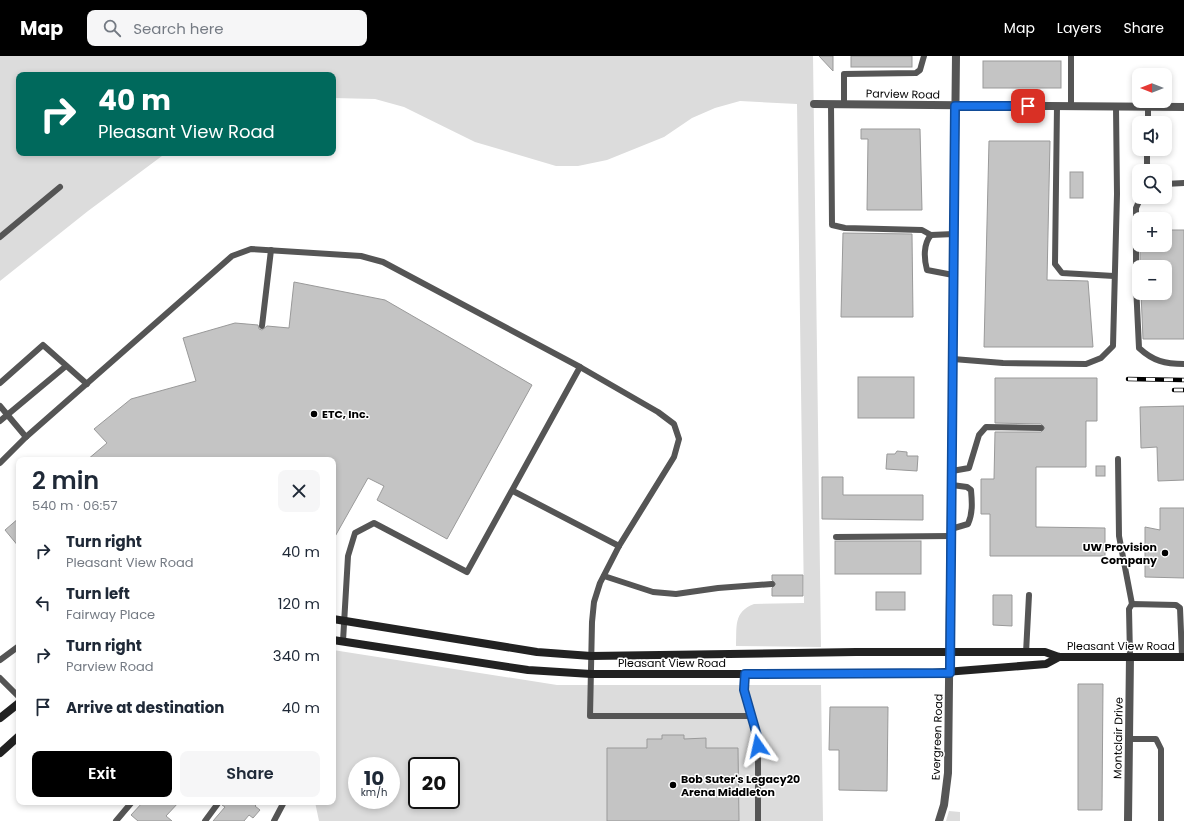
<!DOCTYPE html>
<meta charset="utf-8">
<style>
body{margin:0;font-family:Poppins,sans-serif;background:#f6f6f7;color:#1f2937;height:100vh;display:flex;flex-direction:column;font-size:15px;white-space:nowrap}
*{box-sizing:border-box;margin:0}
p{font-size:13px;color:#747a83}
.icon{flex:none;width:22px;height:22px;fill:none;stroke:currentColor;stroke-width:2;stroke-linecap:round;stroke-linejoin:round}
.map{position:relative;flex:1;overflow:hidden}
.side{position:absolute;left:16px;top:401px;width:320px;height:348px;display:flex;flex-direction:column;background:#fff;border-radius:8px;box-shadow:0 2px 6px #0003}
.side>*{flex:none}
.guide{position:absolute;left:16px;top:16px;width:320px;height:84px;border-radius:8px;box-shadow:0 2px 6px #0003;background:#00695c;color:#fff;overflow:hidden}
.needle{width:26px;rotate:270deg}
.controls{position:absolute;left:1132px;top:12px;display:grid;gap:8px}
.controls a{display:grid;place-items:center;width:40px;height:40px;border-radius:8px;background:#fff;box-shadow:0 2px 6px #0003;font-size:20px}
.speed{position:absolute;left:348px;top:701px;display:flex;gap:8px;font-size:20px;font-weight:700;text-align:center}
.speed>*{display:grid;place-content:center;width:52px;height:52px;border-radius:50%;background:#fff;box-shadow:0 2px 6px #0003;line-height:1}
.speed small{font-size:10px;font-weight:400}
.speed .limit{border:2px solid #111;border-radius:6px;background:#fff;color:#111}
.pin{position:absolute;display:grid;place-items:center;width:34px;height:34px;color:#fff;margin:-17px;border-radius:8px;box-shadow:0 2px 6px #0006}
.me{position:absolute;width:44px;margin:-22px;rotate:349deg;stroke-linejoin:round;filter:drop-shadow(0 0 3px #0008)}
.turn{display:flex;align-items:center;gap:14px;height:84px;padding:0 16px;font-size:18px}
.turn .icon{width:52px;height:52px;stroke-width:2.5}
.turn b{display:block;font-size:28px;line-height:34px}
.round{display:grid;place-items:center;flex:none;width:42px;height:42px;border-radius:8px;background:#f6f6f7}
.head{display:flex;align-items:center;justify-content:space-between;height:68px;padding:0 16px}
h1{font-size:24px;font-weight:600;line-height:30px}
.action{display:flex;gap:8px;margin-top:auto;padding:8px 16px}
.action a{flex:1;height:46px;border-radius:8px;background:#000;color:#fff;font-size:16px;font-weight:600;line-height:46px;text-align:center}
.action a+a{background:#f6f6f7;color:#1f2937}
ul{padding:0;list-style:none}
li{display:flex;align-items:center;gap:12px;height:52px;padding:0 16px}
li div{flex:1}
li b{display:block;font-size:15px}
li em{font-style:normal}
header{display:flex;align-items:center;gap:24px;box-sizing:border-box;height:56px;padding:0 20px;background:#000;color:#fff}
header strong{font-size:19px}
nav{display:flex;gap:22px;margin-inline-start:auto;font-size:14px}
.search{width:280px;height:36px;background:#f6f6f7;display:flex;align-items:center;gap:10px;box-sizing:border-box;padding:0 14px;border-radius:8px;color:#747a83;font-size:15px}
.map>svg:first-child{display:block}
</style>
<header>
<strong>Map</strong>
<div class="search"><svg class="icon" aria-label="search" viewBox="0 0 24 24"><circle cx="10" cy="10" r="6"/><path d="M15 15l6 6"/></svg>Search here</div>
<nav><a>Map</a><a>Layers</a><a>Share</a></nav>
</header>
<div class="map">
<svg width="1184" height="765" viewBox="0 0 1184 765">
<rect width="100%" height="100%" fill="#fff"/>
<g fill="#dcdcdc" fill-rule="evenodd">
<path d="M0 0H813L821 591 736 590C737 571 733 556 754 548L804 547 797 48 740 45 715 52 692 62 664 81 607 104 578 110H556L475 86 404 51 375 43 333 42V19H19V97H166L88 155 0 225Z"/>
<path d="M333 594 557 629H821L823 765H319L315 746H333ZM357 710H391V744H357ZM417 710H451V744H417Z"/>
<path d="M949 755 960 756V765H946Z"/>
</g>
<g fill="#c4c4c4" stroke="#999">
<path d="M819 0H833V15Z"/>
<rect x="851" y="0" width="61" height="11"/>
<rect x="983" y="5" width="78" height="27"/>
<path d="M861 73H920L922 154H867L868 83H861Z"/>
<path d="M989 85H1050L1047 224 1088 225 1093 291H984Z"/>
<rect x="1070" y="116" width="13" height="26"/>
<path d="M1165 174H1184V283H1143L1141 237H1165V211H1140V189H1165Z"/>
<path d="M843 177 912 178 913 261H841Z"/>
<path d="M294 226 385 244 532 329 447 483 377 444 384 430 368 422 333 484V404H87L107 387 94 373 131 343 196 325 183 282 235 267 258 269 259 273 262 274 267 270 289 272Z"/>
<rect x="858" y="321" width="56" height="41"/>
<path d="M995 322H1097V365H1086V411H1036V471L1105 472V500H990V458H981V423H994L995 376H1041L1045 372 1041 368 995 367Z"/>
<path d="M1184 350V424L1158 425 1157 391 1141 392 1140 351Z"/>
<path d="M897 395 907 396V400H918L917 415 886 413 887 398H895Z"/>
<rect x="1096" y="410" width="9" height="10"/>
<path d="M822 421H843V439H923V464L822 463Z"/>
<path d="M1160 452H1184V522L1145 521V471L1160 474Z"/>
<path d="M19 462V491L5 474Z"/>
<rect x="835" y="485" width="86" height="33"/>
<path d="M772 519H803V540H772V532L776 528 772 524Z"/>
<rect x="876" y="536" width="29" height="18"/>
<path d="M993 539H1012V570L993 569Z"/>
<path d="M1078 628H1103L1102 754H1078Z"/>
<path d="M830 651H888L887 735 839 734V694H829Z"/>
<path d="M662 679H684V683L706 682V692H738L739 765H607V692H647V683H662Z"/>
<path d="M143 746H179L166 760 172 765H138L131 759Z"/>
<path d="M223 746H259L255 750 260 754 253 762 249 759 244 765H213L225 751 222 749Z"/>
</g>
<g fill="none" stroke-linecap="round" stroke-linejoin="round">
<g stroke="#555" stroke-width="6">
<path d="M831 48 832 169 845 172 922 174 931 179"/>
<path d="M844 48V18L916 17 920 14 924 0"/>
<path d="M1057 50 1055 208 1062 217 1114 220"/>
<path d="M1071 51V0"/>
<path d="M1148 67V51"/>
<path d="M1147 115V93"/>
<path d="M1165 128 1184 127"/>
<path d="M1141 141 1136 152V229L1139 292C1153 305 1165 308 1184 308"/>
<path d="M0 181 60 131"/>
<path d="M953 219 927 214C924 203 923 188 931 179L954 178"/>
<path d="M262 270 271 194"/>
<path d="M953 303 1003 307 1086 308 1101 302 1113 290 1117 138 1116 51"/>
<path d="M580 311 658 356 674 368 679 383 674 401 619 490 600 527 594 546 592 566 590 660H751"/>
<path d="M0 327 43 289 87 328"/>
<path d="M0 350 26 381"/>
<path d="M0 365 66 310"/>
<path d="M1118 403 1119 480 1132 548"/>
<path d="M0 407 26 381 232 200 251 193 361 200 383 206 580 311 467 516 374 467 355 477 348 500 343 585"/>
<path d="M952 415 969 412 979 379 986 371 1041 372"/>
<path d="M513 435 619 490"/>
<path d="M951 473 968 468C973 457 972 445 971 434L967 431 952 429"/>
<path d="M836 481 951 480"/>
<path d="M604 520 653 536 676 538 718 532 772 528"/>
<path d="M1026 597 1029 539"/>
<path d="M1130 600 1129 553 1132 548 1176 549 1180 552 1182 600"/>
<path d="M0 604 19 590"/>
<path d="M745 618 744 634 758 683V765"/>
<path d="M0 622 19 641"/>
<path d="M1129 683H1156L1161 693V765"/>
<path d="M116 765 132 746"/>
<path d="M205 765 219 746"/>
<path d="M274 765 284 746"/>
</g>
<g stroke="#555" stroke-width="8">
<path d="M814 48 1184 51"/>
<path d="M939 765 944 749 948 717 956 0"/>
<path d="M1128 765 1130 600"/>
</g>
<g stroke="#222" stroke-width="8">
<path d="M333 563 537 596 591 600 856 596H1045L1059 601H1184"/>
<path d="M333 584 528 614 591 618H920L1046 608 1059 601"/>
<path d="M0 662 19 647"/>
<path d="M0 697 19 680"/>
</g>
<g stroke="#000" stroke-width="4.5">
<g id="rail">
<path d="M1128 323 1184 324"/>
<path d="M1174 334H1184"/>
</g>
</g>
<use href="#rail" stroke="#fff" stroke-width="3" stroke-dasharray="9" stroke-linecap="butt"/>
</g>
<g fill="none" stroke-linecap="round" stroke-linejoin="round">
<g stroke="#114b97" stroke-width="10">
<path id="route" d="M758 690V683L744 634 745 618 950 617 955 50H1028"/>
</g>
<use href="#route" stroke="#1a73e8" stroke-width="7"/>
</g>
<g fill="#000" stroke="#fff" stroke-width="1.5">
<circle cx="314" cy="358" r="4"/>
<circle cx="1165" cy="497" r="4"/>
<circle cx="673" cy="729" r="4"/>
</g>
<g text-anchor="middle" stroke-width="3" stroke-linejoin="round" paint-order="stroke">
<g font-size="11" fill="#000" stroke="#fff">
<text transform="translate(903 38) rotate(1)" y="4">Parview Road</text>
<text x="1121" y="594">Pleasant View Road</text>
<text x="672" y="611">Pleasant View Road</text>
<text transform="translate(937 681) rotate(-88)" y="4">Evergreen Road</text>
<text transform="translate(1118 682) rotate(-89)" y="4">Montclair Drive</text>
</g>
<g font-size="11" font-weight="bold" fill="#000" stroke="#fff" text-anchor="start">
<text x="322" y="362">ETC, Inc.</text>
<text x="1157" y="495" text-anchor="end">UW Provision<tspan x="1157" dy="13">Company</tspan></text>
<text x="681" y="727">Bob Suter's Legacy20<tspan x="681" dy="13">Arena Middleton</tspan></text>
</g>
</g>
</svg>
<div class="controls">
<a><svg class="needle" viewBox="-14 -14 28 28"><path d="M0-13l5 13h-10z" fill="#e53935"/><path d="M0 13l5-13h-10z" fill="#747a83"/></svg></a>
<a><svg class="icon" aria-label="sound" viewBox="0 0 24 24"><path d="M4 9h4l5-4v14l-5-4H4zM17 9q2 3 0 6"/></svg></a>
<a><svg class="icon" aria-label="search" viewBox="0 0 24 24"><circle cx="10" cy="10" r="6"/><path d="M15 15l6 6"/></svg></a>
<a>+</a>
<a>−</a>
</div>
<div class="speed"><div>10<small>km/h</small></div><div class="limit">20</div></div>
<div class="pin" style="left:1028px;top:50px;background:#d93025"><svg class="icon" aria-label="arrive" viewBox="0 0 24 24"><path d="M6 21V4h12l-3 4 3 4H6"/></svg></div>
<svg class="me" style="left:758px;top:690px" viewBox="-20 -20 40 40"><path d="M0-17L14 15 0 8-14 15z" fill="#1a73e8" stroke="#fff" stroke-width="4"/></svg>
<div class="guide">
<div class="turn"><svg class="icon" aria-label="right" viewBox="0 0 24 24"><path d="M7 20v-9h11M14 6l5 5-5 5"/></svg><div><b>40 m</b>Pleasant View Road</div></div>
</div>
<section class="side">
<div class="head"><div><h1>2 min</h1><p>540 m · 06:57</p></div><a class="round"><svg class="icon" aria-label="close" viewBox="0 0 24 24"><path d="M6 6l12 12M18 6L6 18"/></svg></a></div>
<ul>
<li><svg class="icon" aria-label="right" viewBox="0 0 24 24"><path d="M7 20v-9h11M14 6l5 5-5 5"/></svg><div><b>Turn right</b><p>Pleasant View Road</p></div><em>40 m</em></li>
<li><svg class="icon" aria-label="left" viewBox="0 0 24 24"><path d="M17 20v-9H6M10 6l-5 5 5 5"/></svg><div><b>Turn left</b><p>Fairway Place</p></div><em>120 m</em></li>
<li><svg class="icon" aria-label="right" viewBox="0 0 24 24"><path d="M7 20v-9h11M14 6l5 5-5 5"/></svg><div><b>Turn right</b><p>Parview Road</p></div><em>340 m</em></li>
<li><svg class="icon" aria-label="arrive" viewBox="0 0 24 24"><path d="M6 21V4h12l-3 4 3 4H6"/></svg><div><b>Arrive at destination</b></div><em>40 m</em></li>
</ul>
<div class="action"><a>Exit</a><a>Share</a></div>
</section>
</div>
